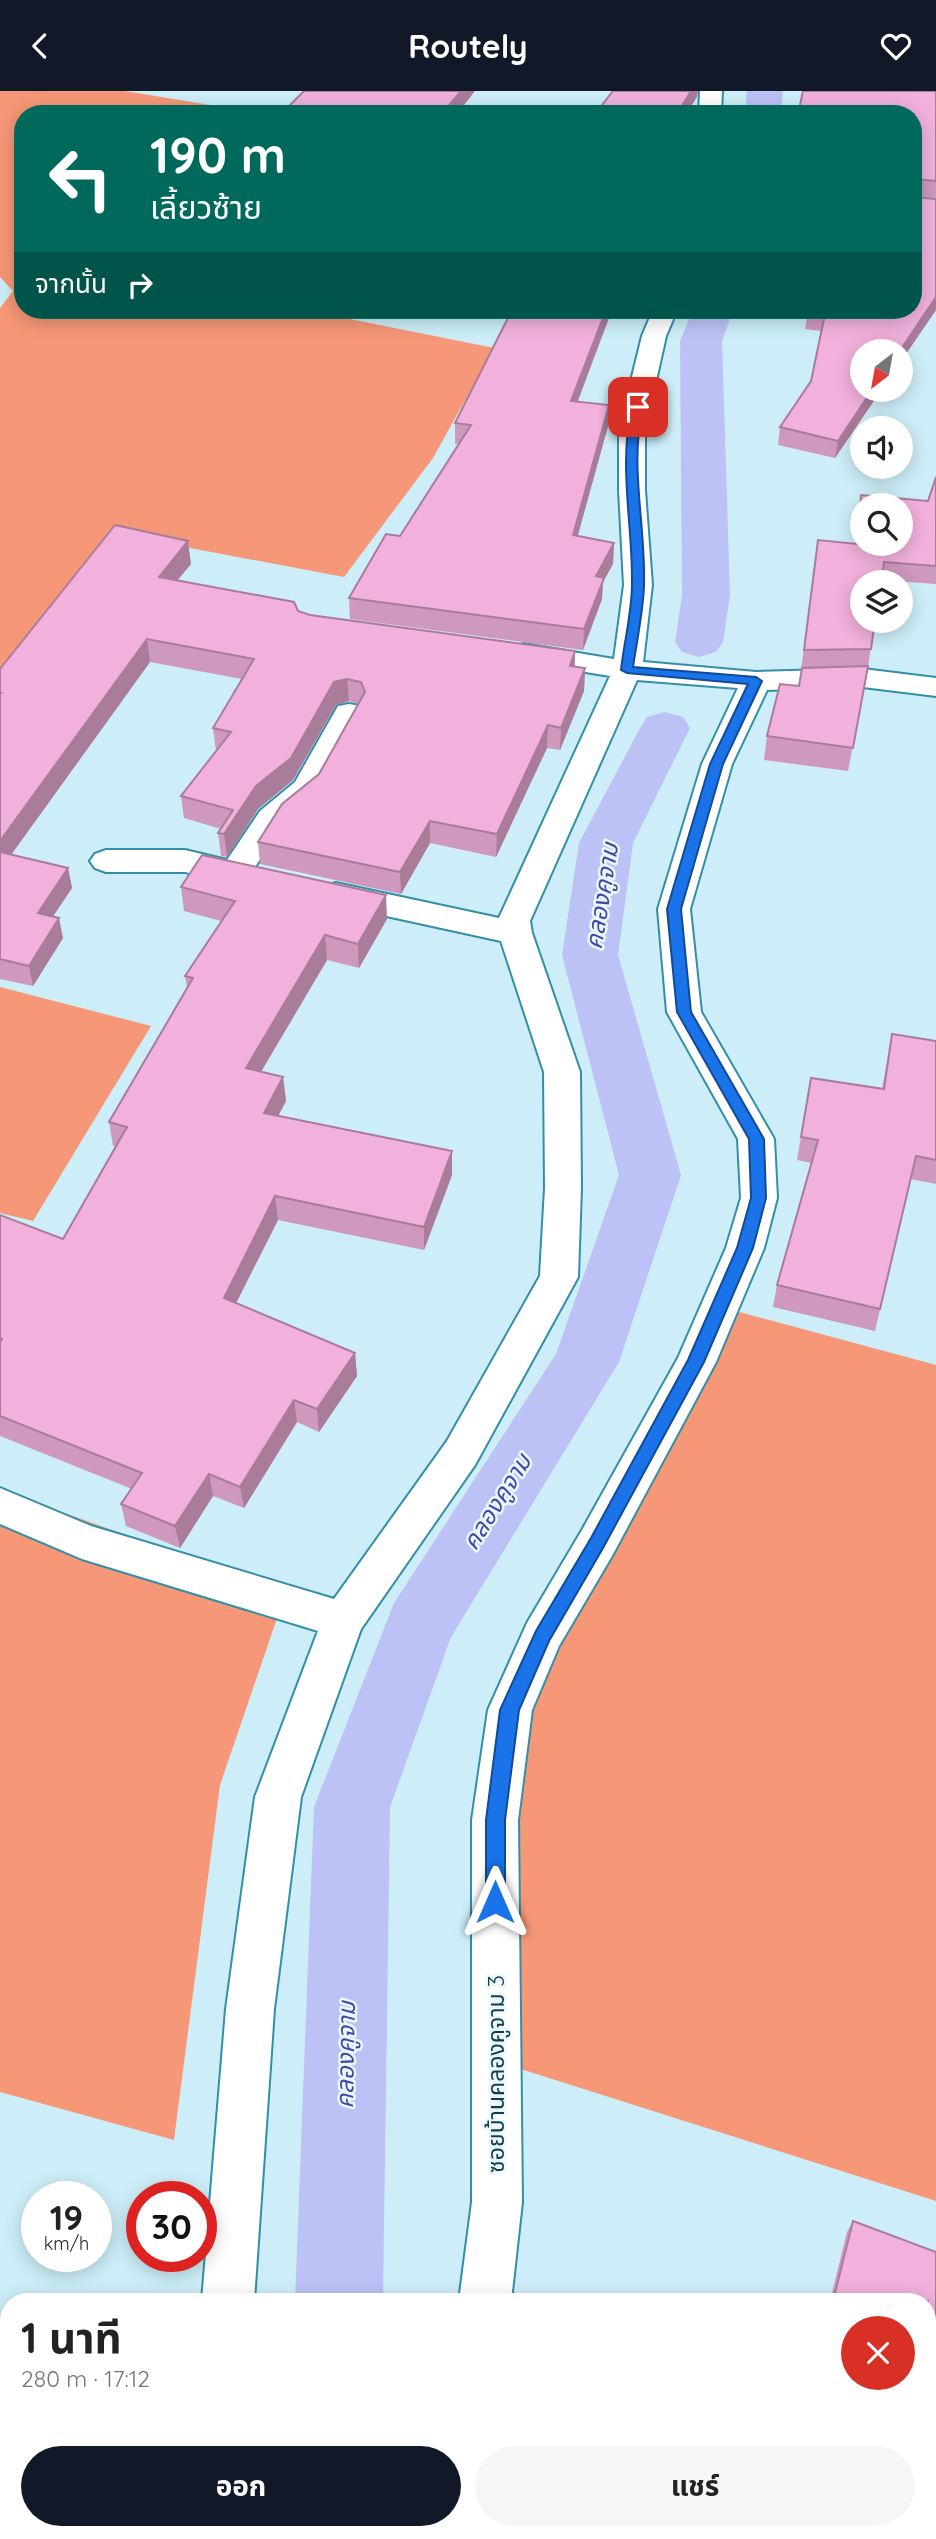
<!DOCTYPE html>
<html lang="th">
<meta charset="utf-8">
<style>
body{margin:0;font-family:Quicksand,"Noto Sans Thai",sans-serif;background:#f6f6f6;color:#222;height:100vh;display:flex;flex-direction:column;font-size:26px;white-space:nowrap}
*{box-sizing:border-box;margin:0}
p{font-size:23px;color:#767676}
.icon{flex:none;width:38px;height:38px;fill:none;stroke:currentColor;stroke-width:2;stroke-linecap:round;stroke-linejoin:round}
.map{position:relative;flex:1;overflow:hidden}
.sheet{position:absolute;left:0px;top:2202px;width:936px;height:247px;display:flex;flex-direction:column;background:#fff;border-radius:28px 28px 0 0;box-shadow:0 4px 18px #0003}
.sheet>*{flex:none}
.guide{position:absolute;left:14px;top:14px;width:908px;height:214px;border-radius:28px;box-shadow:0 4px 18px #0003;background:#00695c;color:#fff;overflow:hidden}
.needle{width:46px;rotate:211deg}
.buttons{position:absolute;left:850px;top:248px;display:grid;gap:14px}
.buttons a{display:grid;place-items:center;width:63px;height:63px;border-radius:50%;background:#fff;box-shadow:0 4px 18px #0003;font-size:35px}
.speed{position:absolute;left:21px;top:2090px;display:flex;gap:14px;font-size:35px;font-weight:700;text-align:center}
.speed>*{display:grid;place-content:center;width:91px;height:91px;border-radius:50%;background:#fff;box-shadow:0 4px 18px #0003;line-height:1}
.speed small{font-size:18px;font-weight:400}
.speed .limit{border:10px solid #d22;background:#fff;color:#111}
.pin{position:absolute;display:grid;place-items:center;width:60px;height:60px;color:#fff;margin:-30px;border-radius:14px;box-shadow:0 4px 10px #0006}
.me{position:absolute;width:77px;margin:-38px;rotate:0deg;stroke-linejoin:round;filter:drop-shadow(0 0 5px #0008)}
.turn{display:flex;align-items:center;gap:24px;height:147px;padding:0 21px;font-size:32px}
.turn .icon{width:91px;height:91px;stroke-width:2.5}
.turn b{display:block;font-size:49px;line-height:60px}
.then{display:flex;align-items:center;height:66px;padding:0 21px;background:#0003;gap:14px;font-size:26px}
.round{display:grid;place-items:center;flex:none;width:74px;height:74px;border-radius:37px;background:#f6f6f6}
.head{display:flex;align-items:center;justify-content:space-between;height:119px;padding:0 21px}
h1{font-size:42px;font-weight:700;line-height:52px}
.primary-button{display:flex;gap:14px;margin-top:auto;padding:14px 21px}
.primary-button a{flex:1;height:80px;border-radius:42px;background:#111827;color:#fff;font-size:28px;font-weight:700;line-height:80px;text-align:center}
.primary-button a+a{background:#f6f6f6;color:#222}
header{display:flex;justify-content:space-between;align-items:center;height:91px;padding:0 21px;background:#111827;color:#fff;font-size:32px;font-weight:700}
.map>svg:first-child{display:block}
</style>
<header><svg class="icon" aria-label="back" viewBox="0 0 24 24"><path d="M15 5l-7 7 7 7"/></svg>Routely<svg class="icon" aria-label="heart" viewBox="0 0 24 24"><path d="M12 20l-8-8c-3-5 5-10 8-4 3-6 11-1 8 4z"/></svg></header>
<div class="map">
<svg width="936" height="2448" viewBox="0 0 936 2448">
<rect width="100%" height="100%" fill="#cdeef8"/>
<g fill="#f69777">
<path d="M0 0H125L265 23H23V219H305L494 257 433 367 344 486 121 444 0 579V217L13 200 0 186Z"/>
<path d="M0 896 151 935 33 1130 0 1122Z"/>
<path d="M732 1219 936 1274V2110L505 1973 522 1632Z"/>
<path d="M0 1399 286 1501 220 1694 174 2049 0 2001Z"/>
<path d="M0 2403 9 2404V2440H96L94 2448H0Z"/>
</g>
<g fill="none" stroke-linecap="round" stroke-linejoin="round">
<g fill="#bcc2f6" fill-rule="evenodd">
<path d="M747 0H783L781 23H745Z"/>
<path d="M693 219H733L722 250 730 504 723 551 716 561 699 566 682 561 675 551 682 504 680 250Z"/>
<path d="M665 621 683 626 690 637 633 752 618 864 681 1084 619 1271 451 1546 390 1716 383 2210H295L314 1716 394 1512 556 1263 619 1084 562 864 579 752 640 637 647 626Z"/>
<path d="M234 2440H328L325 2448H231Z"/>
</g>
<g stroke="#338fa8" stroke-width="4">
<g id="minor">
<path d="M700 0H722L721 23H699Z"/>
<path d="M653 219H677L666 245 645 339V399L652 494 643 571 756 581 863 578 936 587V605L863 596 767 599 732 673 690 818 701 921 774 1048 777 1107 764 1157 716 1271 612 1465 559 1555 532 1619 518 1729 522 2111 511 2210H459L472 2111V1729L488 1619 527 1532 582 1439 678 1267 726 1157 741 1107 738 1048 667 921 658 818 702 673 738 597 637 589 530 830 532 842 580 981 581 1097 578 1186 475 1374 361 1538 301 1706 274 1918 254 2210H202L226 1918 255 1706 318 1540 82 1468 0 1433V1397L91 1435 334 1508 447 1350 540 1185 545 1097 544 981 501 850 336 814 324 811 320 803 324 795 336 792 499 827 610 585 524 571 514 568 509 562 514 556 524 553 614 568 624 494 619 399V339L642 245Z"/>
<path d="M349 613 360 615 364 622 318 704 282 734 255 776 262 784 257 792 246 795 185 781H106L95 777 90 770 95 763 106 759H185L227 769 260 720 295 691 338 615Z"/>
<path d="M152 2440H208L206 2448H150Z"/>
<path d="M425 2440H481L479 2448H423Z"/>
</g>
</g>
<use href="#minor" fill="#fff" fill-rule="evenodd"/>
</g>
<g fill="#cf98bd">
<path d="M936 0V107L915 105 936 108V219L835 367 778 354 780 336 811 290 821 240 805 238 808 219 914 23Z"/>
<path d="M577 311 609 314 608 335 577 445 614 452 613 473 603 491 602 508 583 559 350 528 349 507 400 445 459 353H455V332Z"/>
<path d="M936 386V493L881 489 868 576 848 680 764 669 767 645 799 595 818 449 855 453 858 421 861 404 928 410Z"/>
<path d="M191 473 177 489 298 520 310 524 575 560V576L585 577 584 600 560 659 547 657 496 766 430 752 401 803 260 773 258 751 319 683 358 613 349 610 336 614 293 689 258 718 227 766 221 765 218 742 221 738 184 727 181 705 216 660 213 637 242 588 150 571 11 764 68 777 72 797 53 825 63 847 33 895 0 888V578Z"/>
<path d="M181 796 387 828 359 877 327 869 261 981 283 986 286 1010 278 1025 452 1060V1084L424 1159 278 1129 236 1212 355 1262 357 1285 319 1341 297 1331 244 1417 213 1405 180 1457 126 1435 121 1413 132 1398 0 1345V1124L63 1148 116 1055H113L109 1031 187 896 185 885 221 830 184 820Z"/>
<path d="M892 943 936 950V1093L910 1088 875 1240 773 1216 777 1194 811 1072 797 1069 811 987 882 998Z"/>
<path d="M853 2130 936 2161V2286L928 2283V2210H830L847 2141Z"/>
</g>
<g fill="#a97c9a">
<path d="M461 0H475L457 23H442Z"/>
<path d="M691 0H698L697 6 686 23H677Z"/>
<path d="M936 206V219L901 270V261H899Z"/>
<path d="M606 219H612L570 331 571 310Z"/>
<path d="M872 299H881L835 367 838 350Z"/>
<path d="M609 314 608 335 572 466 573 444Z"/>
<path d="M188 450 191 473 162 508 159 486Z"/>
<path d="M614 452 613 473 603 491 602 508 583 559 584 538 596 485Z"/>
<path d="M147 548 150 571 0 779V750Z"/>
<path d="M575 560 574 583 570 575Z"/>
<path d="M585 577 584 600 560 659 561 637Z"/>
<path d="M347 588 349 610 336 614 293 689 258 718 227 766 224 743 256 695 334 591Z"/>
<path d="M548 634 547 657 496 766 497 743Z"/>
<path d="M430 730V752L401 803 400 781Z"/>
<path d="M68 777 72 797 42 842 38 822Z"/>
<path d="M386 804 387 828 359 877 358 853Z"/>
<path d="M59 827 63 847 33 895 29 875Z"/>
<path d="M325 844 327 869 249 1001 246 977Z"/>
<path d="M283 986 286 1010 267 1046 264 1022Z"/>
<path d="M452 1060V1084L424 1159V1136Z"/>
<path d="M275 1105 278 1129 227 1230 224 1207Z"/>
<path d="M355 1262 357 1285 319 1341 317 1318Z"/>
<path d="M294 1309 297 1331 244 1417 240 1396Z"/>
<path d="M209 1383 213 1405 180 1457 175 1435Z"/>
</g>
<g fill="#f1b1dc" stroke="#a97c9a" stroke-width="2" fill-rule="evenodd">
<path d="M304 0H461L442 23H281Z"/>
<path d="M613 0H691L677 23H595Z"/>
<path d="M803 0H936V90L915 88V106L936 108V206L899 261H863V299H872L838 350 780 336 811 290 825 223 807 221 808 219H914V23H798Z"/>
<path d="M512 219H606L571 310 609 314 573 444 614 452 596 485 604 487 584 538 349 507 386 443 400 445 471 334 455 332Z"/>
<path d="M936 386V475L884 471 881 492H863V530H875L871 558 804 559 818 449 857 453 861 404 928 410ZM863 415H901V453H863Z"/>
<path d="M115 434 188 450 159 486 294 511 298 520 310 524 575 560 570 575 585 577 561 637 548 634 497 743 430 730 400 781 258 751 282 713 319 683 365 601 361 591 347 588 334 591 291 667 256 695 224 743 218 742 233 719 181 705 231 641 213 637 254 568 147 548 0 750V603L1 602H0V578Z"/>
<path d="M868 575 853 657 767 645 780 593 799 595 802 577Z"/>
<path d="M0 761 68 777 38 822 59 827 29 875 0 868Z"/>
<path d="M202 764 386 804 358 853 325 844 246 977 283 986 264 1022 452 1060 424 1136 275 1105 224 1207 355 1262 317 1318 294 1309 240 1396 209 1383 175 1435 121 1413 142 1382 0 1325V1251L2 1248 0 1247V1124L63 1148 127 1036 109 1031 193 887 185 885 235 810 181 796Z"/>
<path d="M892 943 936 950V1069L916 1065 880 1218 777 1194 818 1049 801 1046 811 987 884 998Z"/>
<path d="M853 2130 936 2161V2273L928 2270V2210H833Z"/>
</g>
<path fill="#1a73e8" stroke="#114b97" stroke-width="2" d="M638 312 643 316C629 375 646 434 644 495 643 521 637 549 633 576L756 586 762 590 723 673 681 818 691 921 764 1048 766 1107 753 1157 704 1271 603 1457 549 1550 519 1619 505 1729V1811L502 1817 495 1820 489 1817 486 1811V1729L500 1619 536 1540 591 1447 688 1269 737 1157 751 1107 749 1048 677 921 667 818 710 673 748 593 627 582 621 579C624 551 632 521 632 493 633 434 618 374 632 316Z"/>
<g text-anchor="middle" stroke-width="5" stroke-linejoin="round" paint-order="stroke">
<g font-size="23" fill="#173c47" stroke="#e8f8fd">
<text transform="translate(496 1983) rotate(-90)" y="8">ซอยบ้านคลองคูจาม 3</text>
</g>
<g font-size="24" font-style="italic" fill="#4745a7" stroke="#e8f8fd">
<text transform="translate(602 805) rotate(-81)" y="8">คลองคูจาม</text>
<text transform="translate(497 1411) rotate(-58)" y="8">คลองคูจาม</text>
<text transform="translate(346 1964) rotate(-89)" y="8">คลองคูจาม</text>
</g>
</g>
</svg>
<div class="buttons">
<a><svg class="needle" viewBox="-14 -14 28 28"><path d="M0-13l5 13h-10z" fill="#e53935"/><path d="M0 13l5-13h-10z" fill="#767676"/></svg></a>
<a><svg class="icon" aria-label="sound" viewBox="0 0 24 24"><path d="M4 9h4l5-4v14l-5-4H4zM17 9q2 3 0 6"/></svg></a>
<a><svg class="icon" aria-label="search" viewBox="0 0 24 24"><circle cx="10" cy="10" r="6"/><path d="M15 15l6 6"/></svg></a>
<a><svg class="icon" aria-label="layers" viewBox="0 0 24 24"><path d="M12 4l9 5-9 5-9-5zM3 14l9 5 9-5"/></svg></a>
</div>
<div class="speed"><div>19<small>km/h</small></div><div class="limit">30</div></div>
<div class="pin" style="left:638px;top:316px;background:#d93025"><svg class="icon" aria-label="arrive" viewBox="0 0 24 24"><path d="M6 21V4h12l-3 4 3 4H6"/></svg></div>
<svg class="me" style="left:495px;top:1811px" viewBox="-20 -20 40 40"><path d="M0-17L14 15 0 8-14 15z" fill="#1a73e8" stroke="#fff" stroke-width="4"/></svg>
<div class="guide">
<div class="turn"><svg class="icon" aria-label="left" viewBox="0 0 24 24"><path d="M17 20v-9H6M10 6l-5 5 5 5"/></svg><div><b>190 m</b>เลี้ยวซ้าย</div></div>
<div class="then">จากนั้น<svg class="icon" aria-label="right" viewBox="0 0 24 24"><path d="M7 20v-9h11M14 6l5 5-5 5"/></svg></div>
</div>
<section class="sheet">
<div class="head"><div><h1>1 นาที</h1><p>280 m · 17:12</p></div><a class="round" style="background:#d93025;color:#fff"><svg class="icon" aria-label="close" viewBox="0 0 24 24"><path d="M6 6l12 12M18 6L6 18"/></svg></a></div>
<div class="primary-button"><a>ออก</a><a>แชร์</a></div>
</section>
</div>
